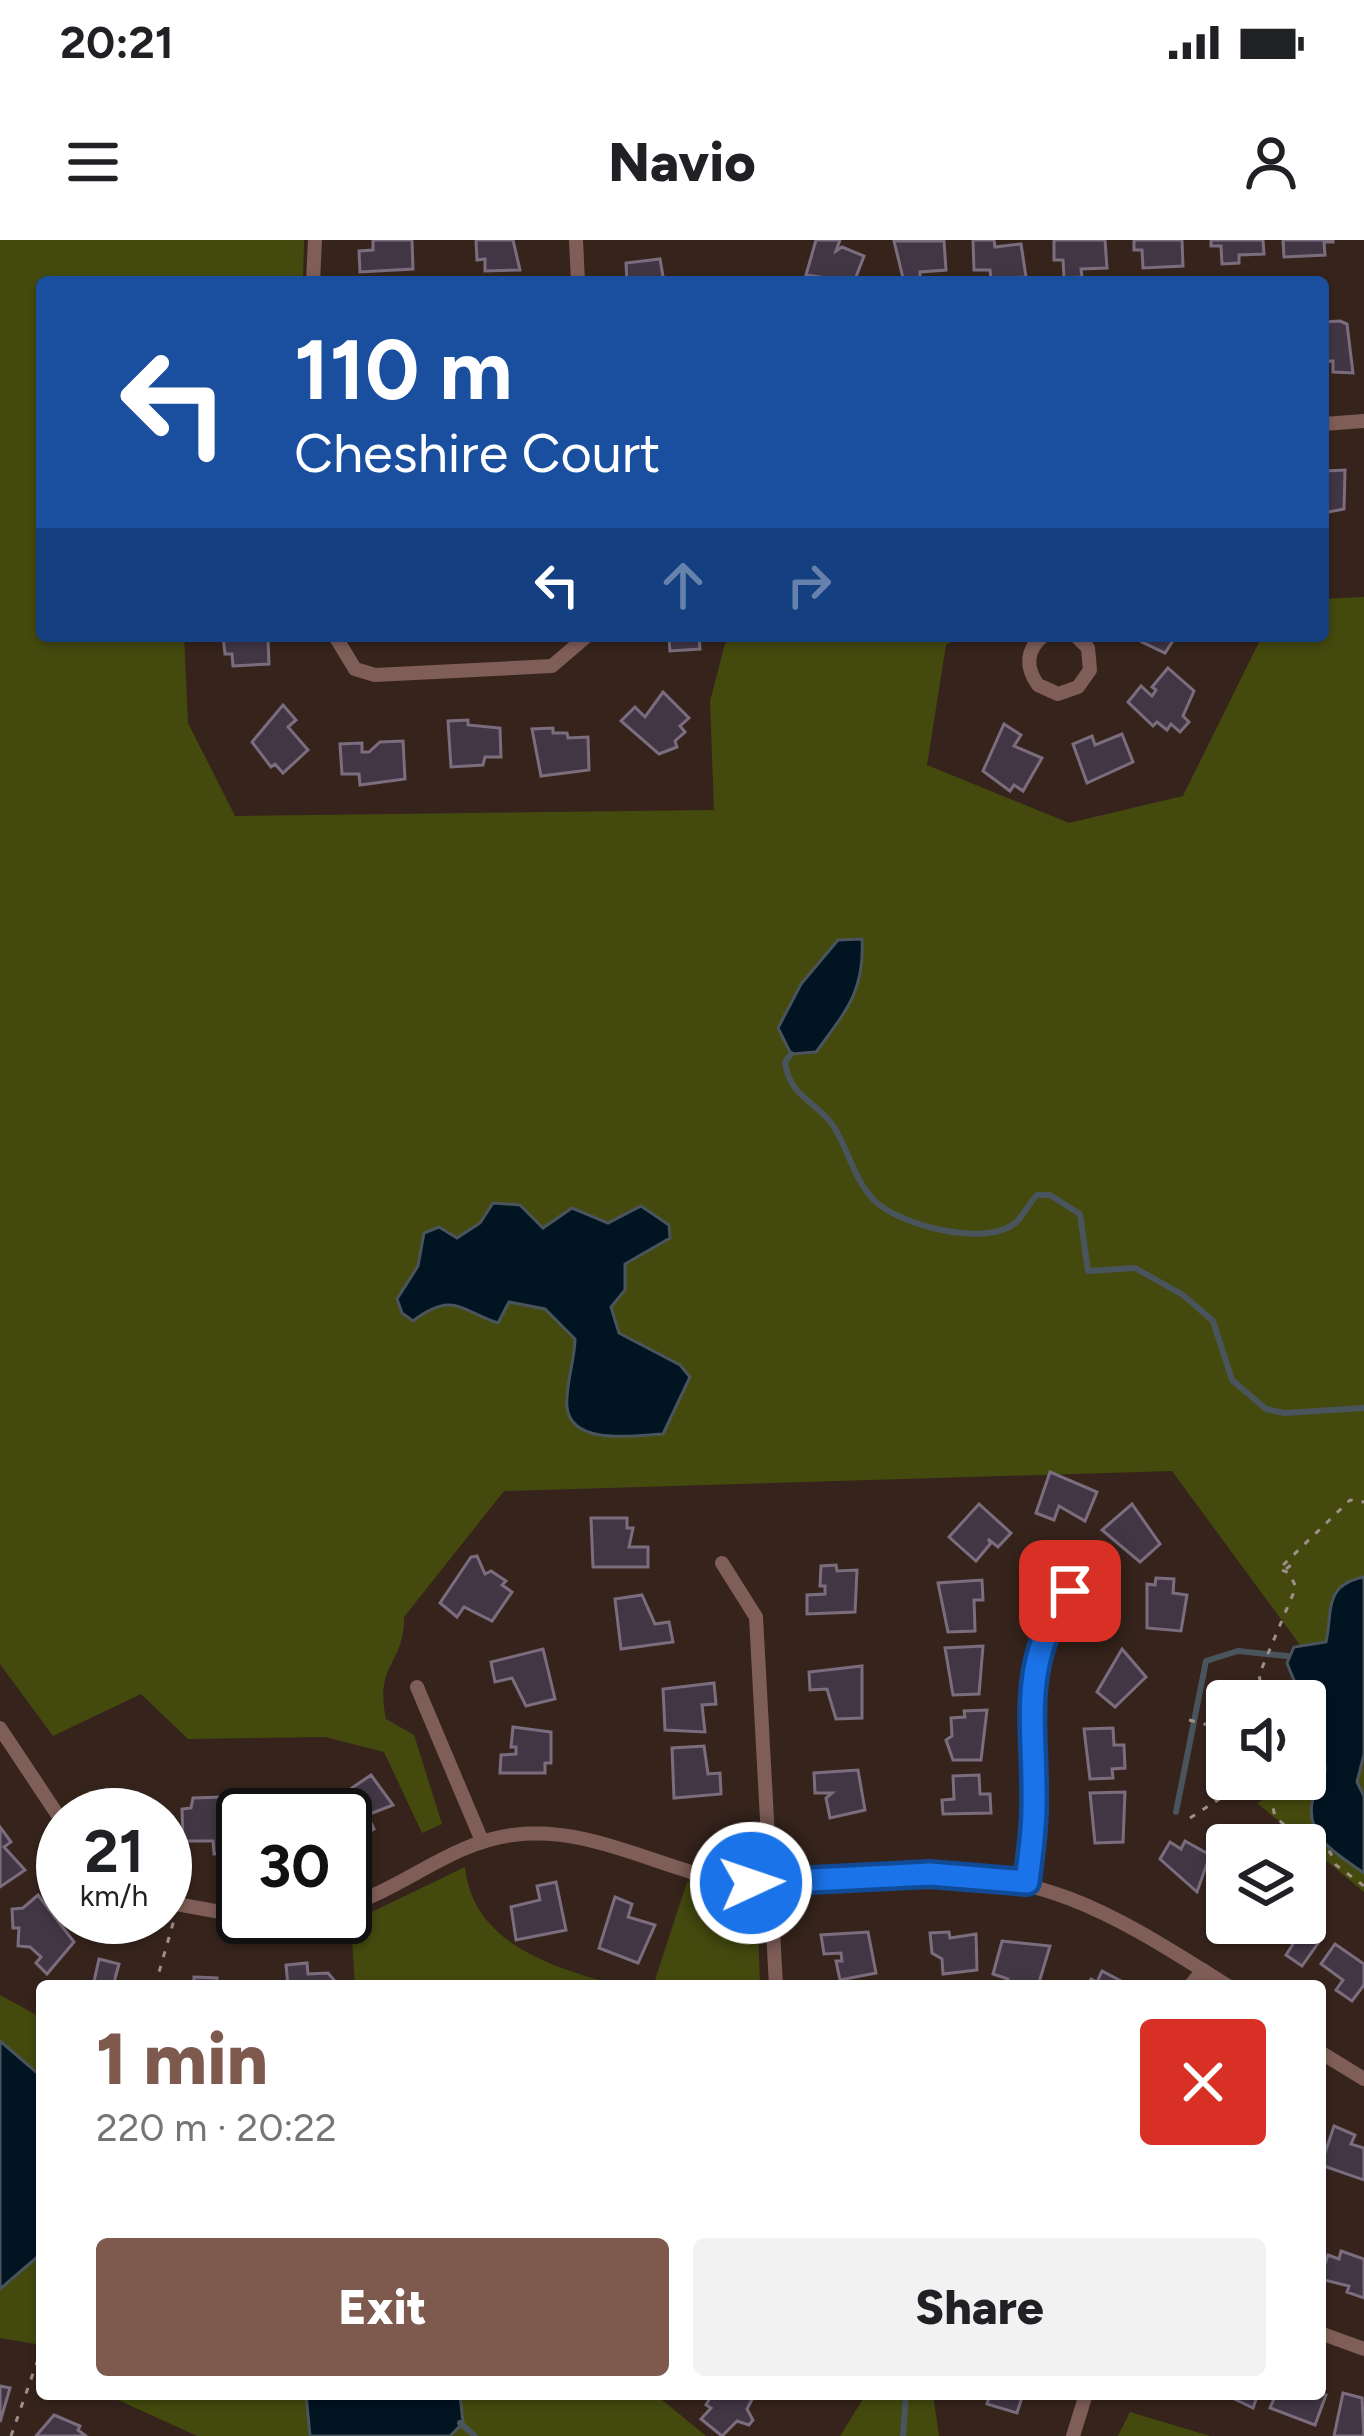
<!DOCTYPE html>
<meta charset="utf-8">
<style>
body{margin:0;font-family:Figtree,sans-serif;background:#f2f2f2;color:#202124;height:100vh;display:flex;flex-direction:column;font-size:45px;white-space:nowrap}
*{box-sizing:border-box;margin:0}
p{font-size:39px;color:#757577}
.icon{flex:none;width:66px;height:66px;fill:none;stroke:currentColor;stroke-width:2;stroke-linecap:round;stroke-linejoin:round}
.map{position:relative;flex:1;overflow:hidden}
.drawer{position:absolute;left:36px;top:1740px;width:1290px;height:420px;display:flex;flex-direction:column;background:#fff;border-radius:12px;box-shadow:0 3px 9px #0004}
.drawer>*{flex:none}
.top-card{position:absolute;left:36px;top:36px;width:1293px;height:366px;border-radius:12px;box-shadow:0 3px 9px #0004;background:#1a4fa0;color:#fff;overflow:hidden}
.controls{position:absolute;left:1206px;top:1440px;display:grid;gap:24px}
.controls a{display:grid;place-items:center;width:120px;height:120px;border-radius:12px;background:#fff;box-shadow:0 3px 9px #0004;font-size:60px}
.speed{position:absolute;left:36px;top:1548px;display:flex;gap:24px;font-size:60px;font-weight:700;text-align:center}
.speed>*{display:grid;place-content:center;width:156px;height:156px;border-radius:50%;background:#fff;box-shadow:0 3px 9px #0004;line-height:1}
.speed small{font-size:30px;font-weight:400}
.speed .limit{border:6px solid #111;border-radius:18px;background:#fff;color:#111}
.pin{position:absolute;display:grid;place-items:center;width:102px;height:102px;color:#fff;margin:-51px;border-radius:24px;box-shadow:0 6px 18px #0006}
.me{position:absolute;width:132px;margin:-66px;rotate:87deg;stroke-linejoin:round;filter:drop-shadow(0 0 9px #0008)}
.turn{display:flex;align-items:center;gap:42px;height:252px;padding:0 60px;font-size:54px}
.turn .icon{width:156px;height:156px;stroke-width:2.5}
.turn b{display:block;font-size:84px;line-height:102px}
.lanes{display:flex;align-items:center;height:114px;padding:0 60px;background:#0003;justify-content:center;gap:60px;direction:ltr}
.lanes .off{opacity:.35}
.round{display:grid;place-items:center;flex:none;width:126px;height:126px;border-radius:12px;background:#f2f2f2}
.overview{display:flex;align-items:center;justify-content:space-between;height:204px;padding:0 60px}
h1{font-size:72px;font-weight:800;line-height:90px;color:#7e5a4e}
.button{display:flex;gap:24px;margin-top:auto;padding:24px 60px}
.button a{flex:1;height:138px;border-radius:12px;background:#7e5a4e;color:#fff;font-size:48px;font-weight:800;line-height:138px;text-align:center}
.button a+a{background:#f2f2f2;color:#202124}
.status{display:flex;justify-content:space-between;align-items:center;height:84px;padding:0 60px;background:#fff;direction:ltr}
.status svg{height:33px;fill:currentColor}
header{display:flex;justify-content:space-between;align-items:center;height:156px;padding:0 60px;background:#fff;font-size:54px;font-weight:800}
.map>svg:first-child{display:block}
</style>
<div class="status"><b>20:21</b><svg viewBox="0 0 49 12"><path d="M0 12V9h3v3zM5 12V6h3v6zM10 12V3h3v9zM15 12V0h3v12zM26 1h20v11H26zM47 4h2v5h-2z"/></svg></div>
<header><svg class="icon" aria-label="menu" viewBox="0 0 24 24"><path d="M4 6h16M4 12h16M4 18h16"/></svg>Navio<svg class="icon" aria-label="person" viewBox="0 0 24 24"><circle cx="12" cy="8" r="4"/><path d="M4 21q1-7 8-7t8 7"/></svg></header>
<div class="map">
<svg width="1364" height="2196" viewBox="0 0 1364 2196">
<rect width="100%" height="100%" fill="#36241c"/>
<g fill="#444a0e">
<path d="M0 0H304L303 42H42V396H184L188 483 235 576 714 570 710 461 727 396H961L946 405 927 525 1069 583 1183 556 1262 396H1323V359L1364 357V1492L1172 1231 504 1251 404 1377C405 1424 374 1423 386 1479L414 1495 442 1584 422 1593 384 1512 325 1497 188 1499 141 1454 53 1496 0 1424Z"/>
<path d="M1364 1498V1652L1257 1563 1305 1539V1534Z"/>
<path d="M465 1627C473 1705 555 1728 620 1746H355L351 1682Z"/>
<path d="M687 1642 741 1659 757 1658 760 1746H653Z"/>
<path d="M0 1755 42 1778V2105L0 2098Z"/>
<path d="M105 2154H503L620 2160 623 2154H655L706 2196H197Z"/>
<path d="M866 2154H933L939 2196H840Z"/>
<path d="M1130 2172 1210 2196H1118Z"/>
</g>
<g fill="#001421" stroke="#4a545c" stroke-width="3">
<path d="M862 699C865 751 846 771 816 812L791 814 778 788 801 744 838 700Z"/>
<path d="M493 963 520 965 543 988 572 968 608 983 641 966 669 985 670 998 625 1024V1050L611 1067 619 1093 680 1125 690 1137 663 1194C638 1195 571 1207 567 1167 565 1146 575 1120 575 1099L545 1069 509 1062 498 1083C462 1072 454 1050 413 1081L402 1073 397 1059 418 1026 424 993 439 987 457 998 480 983Z"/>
<path d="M1364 1337V1514L1357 1542 1364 1556V1633C1340 1616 1306 1599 1312 1563 1314 1551 1326 1540 1325 1528 1322 1488 1300 1459 1287 1423L1294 1407 1326 1402C1333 1371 1323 1345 1364 1337Z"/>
<path d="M0 1801 42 1837V2013L0 2049Z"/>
<path d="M306 2154H460L463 2183 450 2196H310Z"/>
</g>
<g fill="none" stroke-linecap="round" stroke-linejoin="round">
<g stroke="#4a545c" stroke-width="6">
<path d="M791 814 785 822C789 857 818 862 834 887 849 911 854 940 874 960 898 985 984 1007 1014 984 1024 976 1028 964 1037 955H1050L1080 974 1088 1031 1135 1028 1183 1055 1213 1081 1232 1140 1266 1169 1284 1173 1364 1168"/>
<path d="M1176 1572 1206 1421 1238 1411 1287 1416"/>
<path d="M460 2183 475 2196"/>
<path d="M903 2196 906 2154"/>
</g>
</g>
<g fill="#423645" stroke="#7b6d7e" stroke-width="3">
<path d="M373 0H412L413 29 360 32 359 11 373 10Z"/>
<path d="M476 0H513L520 30 485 31V19L477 20Z"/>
<path d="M816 0H840L836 11 842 7 864 16 854 42 806 35Z"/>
<path d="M973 0H994L995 7 1021 4 1026 37 991 39 990 30H974Z"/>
<path d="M1054 0H1105L1107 28 1081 29 1082 37 1064 38 1063 20H1054Z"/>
<path d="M1134 0H1182L1183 26 1143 28 1142 10H1134Z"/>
<path d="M1211 0H1263L1264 14 1239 15V23L1222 24 1221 6H1211Z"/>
<path d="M1283 0H1333V2H1324L1325 15 1284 17Z"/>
<path d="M894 1H944L946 30 920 32V41L904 42Z"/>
<path d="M660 19 664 42H627L626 23Z"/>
<path d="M1340 81 1347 84 1353 133 1333 132V121L1323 122V82Z"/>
<path d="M1345 230 1344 269 1323 273 1325 231Z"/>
<path d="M223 396 268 399 269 424 233 426 232 414H225Z"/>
<path d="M699 396 700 409 670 411 669 399 663 396Z"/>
<path d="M1145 396H1176L1165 413 1142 402Z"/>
<path d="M1168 428 1194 451 1183 476 1189 482 1180 492 1171 484 1167 490 1157 482 1153 486 1128 462 1141 446 1152 456 1156 450 1152 447Z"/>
<path d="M663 452 689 478 680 486 685 492 675 501 677 507 659 514 621 481 635 467 645 477Z"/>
<path d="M283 465 296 480 288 487 308 510 283 533 275 524 271 527 252 502Z"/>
<path d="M468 480V485L500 488 501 517H485L483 525 451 527 448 481Z"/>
<path d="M1004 484 1021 495 1014 506 1042 518 1023 551 1014 545 1010 551 983 531Z"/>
<path d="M553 488V493H567L568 498 588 497 589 530 541 536 532 489Z"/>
<path d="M1122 494 1133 522 1087 543 1073 504 1092 496 1095 505Z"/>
<path d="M403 501 405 539 360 545 359 534H342L340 504 362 503V512H369L380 502Z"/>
<path d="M1050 1232 1097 1252 1085 1281 1059 1266 1054 1280 1036 1273Z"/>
<path d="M979 1264 1011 1293 998 1307 988 1299 991 1303 976 1321 949 1297Z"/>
<path d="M1132 1264 1160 1304 1140 1322 1102 1290Z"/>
<path d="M591 1278H627V1288H633L629 1307H648V1327H593Z"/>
<path d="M477 1316 485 1334 491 1331 506 1341 502 1345 512 1352 492 1381 464 1367 457 1377 440 1363 471 1317Z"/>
<path d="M836 1325 837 1331 857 1330 855 1372 807 1374V1355L825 1354V1346H820L821 1326Z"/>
<path d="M1156 1338 1174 1339 1173 1353 1187 1355 1181 1391 1147 1388V1344L1155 1345Z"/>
<path d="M982 1340 983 1360H974L975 1391 948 1392 938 1343Z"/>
<path d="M642 1355 655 1384 669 1382 673 1402 621 1409 615 1359Z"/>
<path d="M983 1406 979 1454 953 1455 945 1408Z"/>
<path d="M543 1409 555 1459 526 1466 512 1438 495 1442 491 1422Z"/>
<path d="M1122 1409 1146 1437 1115 1467 1097 1452Z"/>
<path d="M862 1426V1478L836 1479 827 1449 810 1450 809 1432Z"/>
<path d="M714 1443 716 1464 702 1465 705 1492 665 1490 663 1449Z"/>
<path d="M987 1470 981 1520H953L946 1500 952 1496 951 1478 965 1477 964 1471Z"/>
<path d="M513 1487 551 1492V1523H545V1533H500L501 1515 516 1514V1507H511Z"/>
<path d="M1113 1488 1114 1505H1124L1125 1528 1112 1529 1113 1538 1090 1539 1084 1489Z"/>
<path d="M704 1506 708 1534 720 1533 721 1554 674 1558 672 1508Z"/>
<path d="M858 1530 865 1570 830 1578 826 1558 832 1553H815L814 1533Z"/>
<path d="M371 1535 393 1565 367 1575 374 1589 358 1598 337 1558Z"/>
<path d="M979 1535 980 1554H990L991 1573 943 1574 942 1560 954 1559 953 1536Z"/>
<path d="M1125 1552 1123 1602 1095 1603 1090 1553Z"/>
<path d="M223 1557 232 1559 234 1613 214 1614 213 1601H183L182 1569 191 1568 193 1558Z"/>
<path d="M315 1563 317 1575H267L283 1564Z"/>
<path d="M0 1587 11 1602 4 1607 25 1630 0 1647Z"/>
<path d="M1185 1601 1210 1615 1197 1652 1160 1619 1170 1602 1181 1609Z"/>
<path d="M1227 1635V1662L1214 1653Z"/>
<path d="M556 1642 566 1690 516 1700 511 1667 540 1660 537 1646Z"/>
<path d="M38 1655 74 1702 47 1734 36 1723 41 1717 30 1707 18 1706 19 1688H13L12 1669 23 1668Z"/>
<path d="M615 1657 632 1664 628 1677 655 1685 638 1723 599 1708Z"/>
<path d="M1275 1683H1305L1323 1696 1302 1726 1286 1715 1293 1704 1271 1689Z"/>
<path d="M868 1692 876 1733 840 1740 836 1721H842L841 1713 824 1714 821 1695Z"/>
<path d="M949 1692 950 1698 976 1694 977 1730 943 1734 942 1719 932 1713 930 1693Z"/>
<path d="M1002 1701 1050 1706 1038 1746 1007 1744 1008 1739 993 1734Z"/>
<path d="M1335 1704 1364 1724V1745L1352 1761 1336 1750 1343 1740 1321 1724Z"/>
<path d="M99 1719 119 1724 113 1746H93Z"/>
<path d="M307 1723 308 1734 328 1733 339 1746H288L286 1725Z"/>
<path d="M1102 1731 1121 1741 1119 1746H1087L1091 1739 1097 1742Z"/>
<path d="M194 1737 217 1738V1746H194Z"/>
<path d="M1334 1886 1355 1895 1351 1904 1364 1908V1940L1321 1925Z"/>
<path d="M1341 2011 1364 2019V2058L1347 2052 1349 2046 1320 2039 1328 2015 1339 2019Z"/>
<path d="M0 2146 10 2148 0 2182Z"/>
<path d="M1343 2153 1362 2158 1364 2196H1334Z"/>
<path d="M712 2154H755L747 2169 753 2180 749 2185 737 2181 722 2196 701 2179 711 2168 706 2165Z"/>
<path d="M990 2154H1023L1017 2173 987 2164Z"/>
<path d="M1224 2154H1258L1253 2168Z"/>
<path d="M1276 2154 1320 2153 1326 2155 1315 2185 1270 2168Z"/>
<path d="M54 2175 80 2186 78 2190 86 2196H36Z"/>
</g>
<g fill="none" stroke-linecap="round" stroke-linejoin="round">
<g stroke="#9e8f88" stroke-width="3" stroke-dasharray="6 9" stroke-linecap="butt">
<path d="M1286 1329 1291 1325 1290 1333"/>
<path d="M1283 1461 1261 1445 1259 1435 1296 1347 1289 1333 1279 1329 1350 1260 1364 1262"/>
<path d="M1189 1480 1227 1490"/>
<path d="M1267 1539 1275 1577 1318 1613 1330 1612 1336 1625 1364 1646"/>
<path d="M1190 1578 1250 1539"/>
<path d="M155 1746 174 1680"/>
<path d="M11 2196 42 2108"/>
</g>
<g stroke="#805e58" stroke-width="14">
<path d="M576 0 578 42"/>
<path d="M313 42 315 0"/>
<path d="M1323 184 1364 181"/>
<path d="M335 396 355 429 375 435 552 426 587 396"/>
<path d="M1043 396C1026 410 1025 427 1038 445L1058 454 1078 447 1090 430 1088 408 1076 396"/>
<path d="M722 1323 756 1377 776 1746"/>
<path d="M417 1447 482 1601"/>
<path d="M0 1488 63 1583"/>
<path d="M1027 1642C1030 1618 1034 1592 1034 1567 1036 1484 1017 1425 1070 1351"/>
<path d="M165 1662 243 1676"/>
<path d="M345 1666C403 1649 452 1602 513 1595 591 1585 659 1629 734 1643 775 1650 854 1637 898 1635 1044 1628 1110 1672 1228 1746"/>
<path d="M1190 1746 1203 1730"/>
<path d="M1320 1812 1364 1839"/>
<path d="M1320 2093 1364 2109"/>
<path d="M1073 2196 1086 2154"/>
</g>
</g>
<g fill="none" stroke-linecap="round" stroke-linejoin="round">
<g stroke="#114b97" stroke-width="30">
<path id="route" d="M751 1643 930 1634 1027 1642C1030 1617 1034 1592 1034 1567 1036 1484 1017 1425 1070 1351"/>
</g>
<use href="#route" stroke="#1a73e8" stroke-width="21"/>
</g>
</svg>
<div class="controls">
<a><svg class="icon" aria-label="sound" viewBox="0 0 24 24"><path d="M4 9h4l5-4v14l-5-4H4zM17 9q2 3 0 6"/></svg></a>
<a><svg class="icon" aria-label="layers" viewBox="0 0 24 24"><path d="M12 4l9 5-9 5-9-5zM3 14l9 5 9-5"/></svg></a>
</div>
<div class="speed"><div>21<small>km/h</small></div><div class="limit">30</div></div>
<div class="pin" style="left:1070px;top:1351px;background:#d93025"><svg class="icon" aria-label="arrive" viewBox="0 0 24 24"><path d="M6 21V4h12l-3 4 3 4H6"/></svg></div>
<svg class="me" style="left:751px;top:1643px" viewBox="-20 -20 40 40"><circle r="17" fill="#1a73e8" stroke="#fff" stroke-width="3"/><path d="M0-11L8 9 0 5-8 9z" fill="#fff"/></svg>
<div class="top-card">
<div class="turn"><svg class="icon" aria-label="left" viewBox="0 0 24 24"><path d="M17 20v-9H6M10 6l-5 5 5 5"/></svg><div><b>110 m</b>Cheshire Court</div></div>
<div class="lanes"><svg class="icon" aria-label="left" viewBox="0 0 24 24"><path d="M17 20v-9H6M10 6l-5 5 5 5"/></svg><svg class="icon off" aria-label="ahead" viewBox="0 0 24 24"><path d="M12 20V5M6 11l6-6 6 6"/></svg><svg class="icon off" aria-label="right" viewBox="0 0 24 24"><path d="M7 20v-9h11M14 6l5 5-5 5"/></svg></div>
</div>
<section class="drawer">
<div class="overview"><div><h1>1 min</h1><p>220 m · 20:22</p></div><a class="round" style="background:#d93025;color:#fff"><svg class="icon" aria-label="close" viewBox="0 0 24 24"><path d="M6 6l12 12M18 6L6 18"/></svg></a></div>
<div class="button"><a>Exit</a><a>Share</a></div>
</section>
</div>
